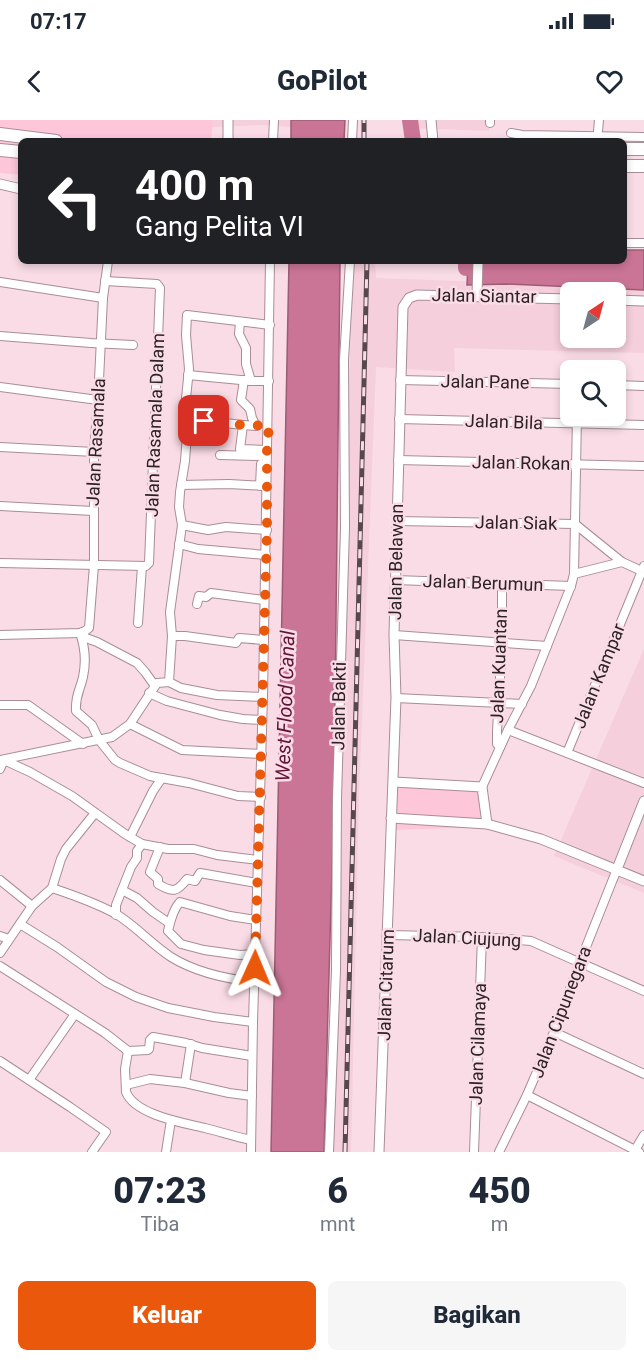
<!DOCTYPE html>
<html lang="id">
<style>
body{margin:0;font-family:Roboto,sans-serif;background:#f6f6f7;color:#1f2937;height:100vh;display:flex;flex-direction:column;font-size:22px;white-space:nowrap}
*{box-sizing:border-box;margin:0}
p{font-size:20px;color:#747a83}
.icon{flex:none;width:33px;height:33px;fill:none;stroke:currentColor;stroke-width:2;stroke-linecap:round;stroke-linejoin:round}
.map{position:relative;height:1032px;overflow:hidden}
.panel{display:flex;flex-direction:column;background:#fff;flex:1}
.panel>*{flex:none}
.hud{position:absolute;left:18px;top:18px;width:609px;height:126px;border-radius:9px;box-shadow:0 3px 9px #0003;background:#202124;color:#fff;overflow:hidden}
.needle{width:39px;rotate:36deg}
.tools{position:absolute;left:560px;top:162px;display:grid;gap:12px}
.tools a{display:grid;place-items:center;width:66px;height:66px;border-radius:9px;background:#fff;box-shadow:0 3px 9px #0003;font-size:30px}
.pin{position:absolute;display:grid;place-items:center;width:51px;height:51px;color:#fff;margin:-26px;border-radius:12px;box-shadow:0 3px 9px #0006}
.me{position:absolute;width:66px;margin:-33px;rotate:1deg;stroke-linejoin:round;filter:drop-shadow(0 0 4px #0008)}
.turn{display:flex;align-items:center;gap:21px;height:126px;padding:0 18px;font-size:27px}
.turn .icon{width:78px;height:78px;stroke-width:2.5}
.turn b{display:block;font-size:42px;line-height:51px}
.eta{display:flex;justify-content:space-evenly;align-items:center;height:102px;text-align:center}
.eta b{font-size:36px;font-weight:800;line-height:42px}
.primary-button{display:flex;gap:12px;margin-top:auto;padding:12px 18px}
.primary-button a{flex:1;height:69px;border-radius:9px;background:#ea580c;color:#fff;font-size:24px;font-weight:800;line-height:69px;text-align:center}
.primary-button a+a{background:#f6f6f7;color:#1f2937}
.status{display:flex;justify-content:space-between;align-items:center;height:42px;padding:0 30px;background:#fff;direction:ltr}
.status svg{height:16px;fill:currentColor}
header{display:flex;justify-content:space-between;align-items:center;height:78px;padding:0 18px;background:#fff;font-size:27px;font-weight:800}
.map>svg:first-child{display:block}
</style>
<div class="status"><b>07:17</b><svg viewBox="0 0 49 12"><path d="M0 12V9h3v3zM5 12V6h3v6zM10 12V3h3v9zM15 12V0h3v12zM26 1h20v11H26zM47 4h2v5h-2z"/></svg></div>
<header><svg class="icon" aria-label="back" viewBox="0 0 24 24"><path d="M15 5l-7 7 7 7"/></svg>GoPilot<svg class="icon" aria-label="heart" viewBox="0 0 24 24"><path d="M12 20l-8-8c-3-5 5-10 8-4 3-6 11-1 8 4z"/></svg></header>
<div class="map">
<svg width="644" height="1032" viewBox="0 0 644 1032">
<rect width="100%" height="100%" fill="#fadce6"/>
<g fill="#f5cfdb" fill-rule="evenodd">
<path d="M82 0H291V7L261 5 192 8Z"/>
<path d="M410 0H489V11L410 8Z"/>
<path d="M644 131V233L454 228 455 252 376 247 359 674 351 1032H327L341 675 352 141H375L376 158 485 162 624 141ZM570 172H615V218H570Z"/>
<path d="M644 529V773L554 736Z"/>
</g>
<g fill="#fec6d9">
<path d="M0 0H213L211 21H21V55L0 53Z"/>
<path d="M396 663 487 665 478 707 395 710Z"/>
</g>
<g fill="#cb7596" stroke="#9c5c74" stroke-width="1.5">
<path d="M291 0H345L344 21H291Z"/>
<path d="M624 130H644V170L506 164 467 165 468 141H624Z"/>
<path d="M289 141H340L334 676 324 1032H271Z"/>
</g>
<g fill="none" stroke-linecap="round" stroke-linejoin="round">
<g stroke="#cb7596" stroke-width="16">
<path d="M410 0 413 21"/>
<path d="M466 148V141"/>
</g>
<g stroke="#a98d96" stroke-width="10">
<g id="minor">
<path d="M490 3V0"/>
<path d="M598 11 599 0"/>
<path d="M511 13 522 15 644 17"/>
<path d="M273 21 274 0"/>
<path d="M352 21 353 0"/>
<path d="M624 123H644"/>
<path d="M0 162 103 178"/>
<path d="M240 202 239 214 246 228V244L251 261"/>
<path d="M0 216 91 223 133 225"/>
<path d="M188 255 251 261H269"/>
<path d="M400 260 570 264"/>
<path d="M615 265 644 266"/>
<path d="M0 267 98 280"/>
<path d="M188 299 243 305 240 329 267 330"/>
<path d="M399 299 644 305"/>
<path d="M243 305 256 306 252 298 250 289 241 280 244 260"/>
<path d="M0 327 94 332"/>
<path d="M220 335 261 336"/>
<path d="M398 340 644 346"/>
<path d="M181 365 229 364 266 366"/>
<path d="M260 366 261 344"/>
<path d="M0 386 93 391"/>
<path d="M397 401 575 404 622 442"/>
<path d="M182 405 208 410 226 407 267 410"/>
<path d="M179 424 198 429 266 435"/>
<path d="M0 443 146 446 149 443 160 168 157 164 105 161"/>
<path d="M574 454 622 442 644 452"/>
<path d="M395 460 571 466"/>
<path d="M197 484 199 476 206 477 211 473 264 480"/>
<path d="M138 503 142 446"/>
<path d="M80 513C85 527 86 543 83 557 80 571 75 575 76 591L92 605 99 620 115 640 120 643 150 656 189 663 238 676 261 677"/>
<path d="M81 513 86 518 97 522 137 543 145 552 155 566"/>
<path d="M0 515 80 513 85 511 89 508 94 445V332L98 280 103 178 108 141"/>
<path d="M394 515 547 526"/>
<path d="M172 516H185L236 523 239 518 264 520"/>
<path d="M169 562 181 568 217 575 263 577"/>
<path d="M149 573 167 581 220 595 243 599 262 600"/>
<path d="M396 578 522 584"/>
<path d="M0 585H28L83 624"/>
<path d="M130 604 182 630 262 634"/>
<path d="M508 610 644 663"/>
<path d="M500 627 497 624V611L502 522V463"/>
<path d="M567 633 644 446"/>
<path d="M0 640 112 617 130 604 157 563 169 562 172 516 170 492 182 405 179 387 180 372 185 341 188 301 193 292 185 288 189 249 186 215 187 195 270 205"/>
<path d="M4 640 30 652 72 676 125 714 142 724 168 729H194L217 735 258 740"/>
<path d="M0 649 4 640"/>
<path d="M482 667 508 610 531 566 571 466 574 454 577 296"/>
<path d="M130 717 153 671 162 658"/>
<path d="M160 727 150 752 158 759V764C173 773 177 772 187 759L195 761 200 753 257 763"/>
<path d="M0 760 32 786 0 833"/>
<path d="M52 768C73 775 96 783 116 794 136 806 151 824 171 837 195 852 227 859 255 862"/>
<path d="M122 770 137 778 153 792 169 803"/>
<path d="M32 786 52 768 61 739 66 729 95 693"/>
<path d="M116 795V785L131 747 137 738V731L142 724"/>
<path d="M20 804 57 827 106 862 136 877 168 888 214 897 253 902"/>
<path d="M388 815 482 817 531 821 644 871"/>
<path d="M0 816 9 819"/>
<path d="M256 834 240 835 204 830 181 824 168 811C170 802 174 788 180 782L230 796 256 800"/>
<path d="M0 846 105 913 128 931"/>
<path d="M554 912 644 954"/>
<path d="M128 931 125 949 126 972C135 995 184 1003 205 1008 221 1012 236 1017 251 1020"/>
<path d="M128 931 148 930 149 929 150 920 153 917 186 923 202 928 252 936"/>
<path d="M0 941 70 987 106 1012 92 1032"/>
<path d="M29 960 75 894"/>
<path d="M185 963 191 924"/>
<path d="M126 965 150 959 185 963 229 973 252 976"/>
<path d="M527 975 639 1032"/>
<path d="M635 1030 644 1015"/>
<path d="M166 1032 171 1000"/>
<path d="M251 1032 253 902 263 577 270 141"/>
<path d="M329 1032 336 850 337 678 345 408 344 240 350 141"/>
<path d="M474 1032 482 817"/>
<path d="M499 1032 527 975 554 912 580 842 617 749"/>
</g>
</g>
<g stroke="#a98d96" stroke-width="11">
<g id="tertiary">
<path d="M228 0V21"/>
<path d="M431 0 433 21"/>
<path d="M0 64 21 69"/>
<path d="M477 176 478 141"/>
<path d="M615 180 644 181"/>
<path d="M394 662 482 667 487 704"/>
<path d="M391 698 487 704 541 719 644 761"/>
<path d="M617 749 644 681"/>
<path d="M379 1032 396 578 394 515 403 187 409 178 417 175 570 179"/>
</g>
</g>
<g stroke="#a98d96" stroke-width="14">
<g id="primary">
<path d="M0 14 56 21"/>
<path d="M624 29H644"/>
<path d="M0 30 21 32"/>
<path d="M624 46H644"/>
</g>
</g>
<use href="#minor" stroke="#fff" stroke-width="8"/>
<use href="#tertiary" stroke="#fff" stroke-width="9"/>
<use href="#primary" stroke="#fff" stroke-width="12"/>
<g stroke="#57484e" stroke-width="5">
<g id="rail">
<path d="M364 21V0"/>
<path d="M345 1032 367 141"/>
</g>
</g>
<use href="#rail" stroke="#fadce6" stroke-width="3" stroke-dasharray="9" stroke-linecap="butt"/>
</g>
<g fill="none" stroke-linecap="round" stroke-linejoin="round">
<path stroke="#ea580c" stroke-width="10" stroke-dasharray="0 18" d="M204 301 243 305 269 306 267 330V410L255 848"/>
</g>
<g text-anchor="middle" stroke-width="5" stroke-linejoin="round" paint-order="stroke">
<g font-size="18" fill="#2d2226" stroke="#fadce6">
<text transform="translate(484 176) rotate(1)" y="6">Jalan Siantar</text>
<text transform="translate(485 262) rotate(1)" y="6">Jalan Pane</text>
<text transform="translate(504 302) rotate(2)" y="6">Jalan Bila</text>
<text transform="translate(155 305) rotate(-88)" y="6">Jalan Rasamala Dalam</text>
<text transform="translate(96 322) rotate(-87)" y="6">Jalan Rasamala</text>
<text transform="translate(521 343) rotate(1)" y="6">Jalan Rokan</text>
<text transform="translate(516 403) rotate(1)" y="6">Jalan Siak</text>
<text transform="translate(396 442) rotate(-89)" y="6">Jalan Belawan</text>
<text transform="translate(483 463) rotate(2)" y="6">Jalan Berumun</text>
<text transform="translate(499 546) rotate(-88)" y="6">Jalan Kuantan</text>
<text transform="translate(599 556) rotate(-68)" y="6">Jalan Kampar</text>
<text transform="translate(339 586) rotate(-89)" y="6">Jalan Bakti</text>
<text transform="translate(467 818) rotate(3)" y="6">Jalan Ciujung</text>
<text transform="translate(386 865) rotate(-88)" y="6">Jalan Citarum</text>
<text transform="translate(561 892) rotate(-69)" y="6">Jalan Cipunegara</text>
<text transform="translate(478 924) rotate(-88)" y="6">Jalan Cilamaya</text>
</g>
<g font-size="20" font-style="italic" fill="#611338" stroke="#fadce6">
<text transform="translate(285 586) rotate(-88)" y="7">West Flood Canal</text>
</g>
</g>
</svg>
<div class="tools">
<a><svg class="needle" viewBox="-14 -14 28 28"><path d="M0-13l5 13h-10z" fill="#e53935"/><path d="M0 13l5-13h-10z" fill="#747a83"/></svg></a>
<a><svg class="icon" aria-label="search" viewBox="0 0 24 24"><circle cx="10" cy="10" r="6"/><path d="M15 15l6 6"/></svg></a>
</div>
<div class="pin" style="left:204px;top:301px;background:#d93025"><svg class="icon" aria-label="arrive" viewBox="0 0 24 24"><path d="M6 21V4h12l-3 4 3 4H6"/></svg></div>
<svg class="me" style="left:255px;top:848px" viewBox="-20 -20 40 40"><path d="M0-17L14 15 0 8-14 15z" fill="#ea580c" stroke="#fff" stroke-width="4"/></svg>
<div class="hud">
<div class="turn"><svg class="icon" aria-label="left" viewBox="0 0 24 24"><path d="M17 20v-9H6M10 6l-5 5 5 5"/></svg><div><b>400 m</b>Gang Pelita VI</div></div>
</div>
</div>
<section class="panel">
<div class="eta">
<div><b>07:23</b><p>Tiba</p></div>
<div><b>6</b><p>mnt</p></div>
<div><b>450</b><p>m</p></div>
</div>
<div class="primary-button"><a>Keluar</a><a>Bagikan</a></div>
</section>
